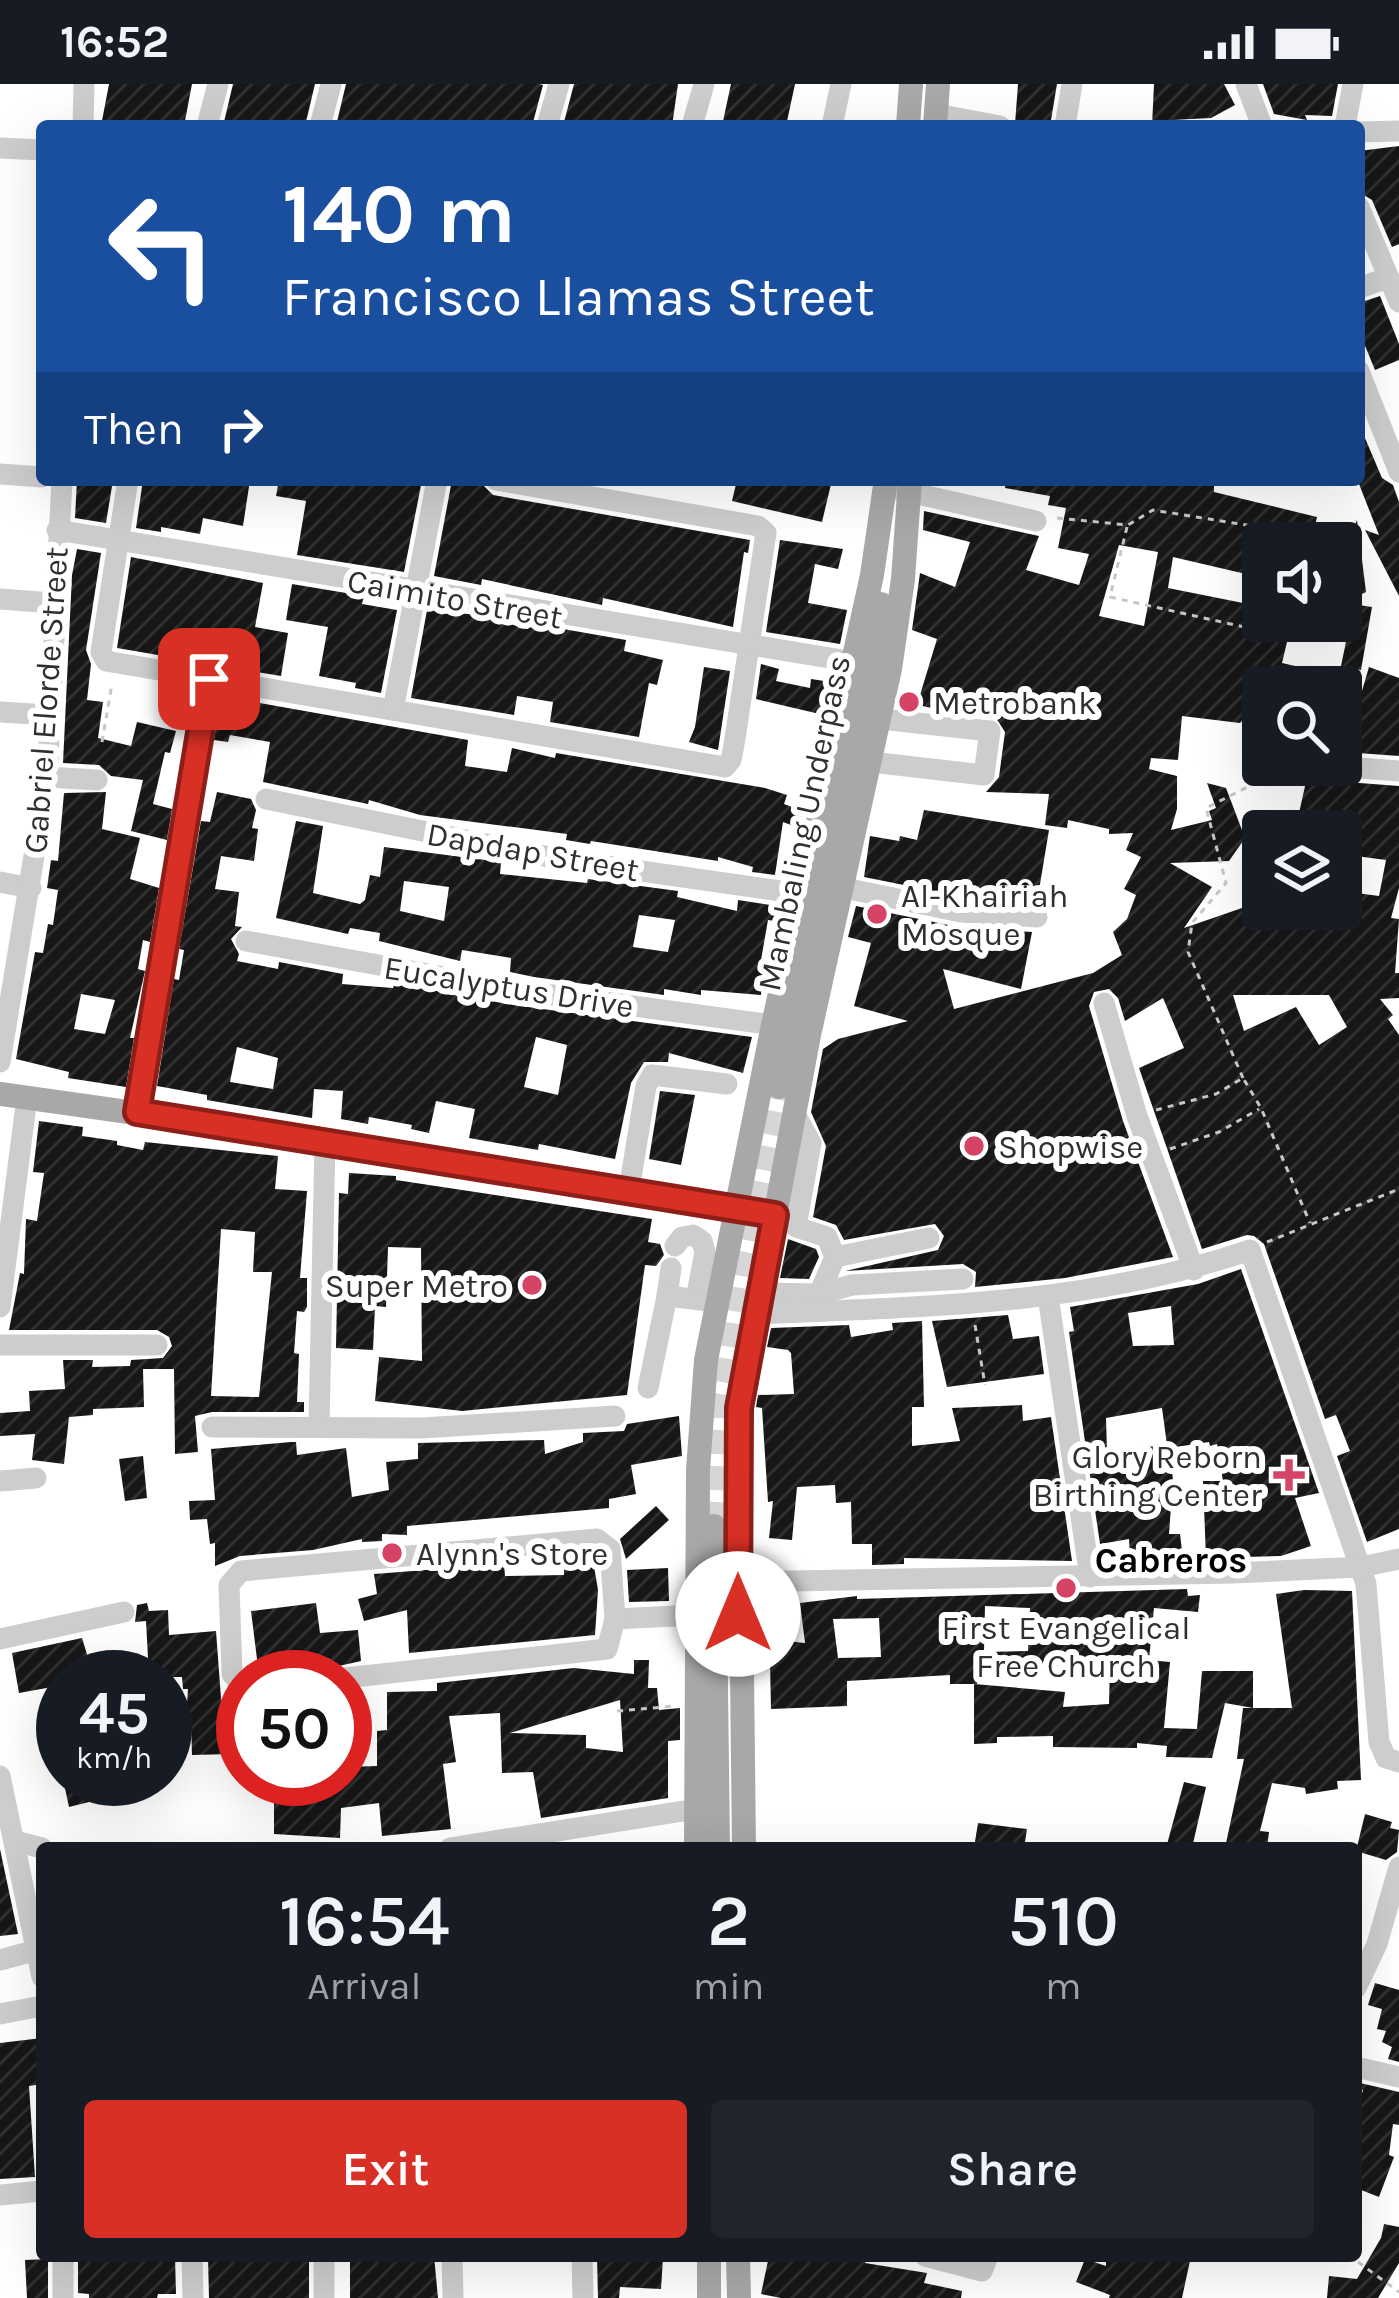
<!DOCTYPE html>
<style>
body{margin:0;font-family:Karla,sans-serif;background:#20242c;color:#f1f3f6;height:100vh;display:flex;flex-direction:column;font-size:45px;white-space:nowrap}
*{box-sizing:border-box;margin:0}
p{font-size:39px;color:#9ea1a6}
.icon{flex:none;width:66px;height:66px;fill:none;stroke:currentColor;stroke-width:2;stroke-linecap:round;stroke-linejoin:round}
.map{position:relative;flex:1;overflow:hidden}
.drawer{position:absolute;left:36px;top:1758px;width:1326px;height:420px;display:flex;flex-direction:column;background:#171b24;border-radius:12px;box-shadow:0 12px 48px #0002}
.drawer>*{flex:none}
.hud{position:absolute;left:36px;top:36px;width:1329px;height:366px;border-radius:12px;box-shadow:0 12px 48px #0002;background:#1a4fa0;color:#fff;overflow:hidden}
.controls{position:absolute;left:1242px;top:438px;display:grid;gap:24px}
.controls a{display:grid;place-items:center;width:120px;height:120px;border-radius:12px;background:#171b24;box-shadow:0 12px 48px #0002;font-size:60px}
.speed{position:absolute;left:36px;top:1566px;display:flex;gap:24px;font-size:60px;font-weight:700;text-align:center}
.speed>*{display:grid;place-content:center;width:156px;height:156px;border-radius:50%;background:#171b24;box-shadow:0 12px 48px #0002;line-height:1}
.speed small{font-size:30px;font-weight:400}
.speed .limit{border:18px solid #d22;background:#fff;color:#111}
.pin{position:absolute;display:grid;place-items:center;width:102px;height:102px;color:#fff;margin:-51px;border-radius:24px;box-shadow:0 6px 18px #0006}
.me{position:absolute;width:132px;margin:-66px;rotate:0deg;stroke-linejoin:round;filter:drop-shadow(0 0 9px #0008)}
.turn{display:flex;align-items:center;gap:42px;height:252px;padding:0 48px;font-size:54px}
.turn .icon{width:156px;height:156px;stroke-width:2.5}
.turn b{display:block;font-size:84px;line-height:102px}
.then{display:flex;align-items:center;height:114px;padding:0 48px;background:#0003;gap:24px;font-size:45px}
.eta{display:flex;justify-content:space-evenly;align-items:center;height:204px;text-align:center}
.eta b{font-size:72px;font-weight:600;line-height:84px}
.action{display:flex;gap:24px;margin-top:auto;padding:24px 48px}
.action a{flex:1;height:138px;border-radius:12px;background:#d93025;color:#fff;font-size:48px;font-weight:600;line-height:138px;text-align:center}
.action a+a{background:#20242c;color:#f1f3f6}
.status{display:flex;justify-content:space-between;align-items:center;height:84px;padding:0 60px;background:#171b24;direction:ltr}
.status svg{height:33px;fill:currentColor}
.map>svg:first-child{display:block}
</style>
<div class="status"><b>16:52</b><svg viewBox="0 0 49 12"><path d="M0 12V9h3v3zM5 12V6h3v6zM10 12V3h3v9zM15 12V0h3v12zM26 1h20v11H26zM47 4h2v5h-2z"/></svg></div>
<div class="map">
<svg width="1399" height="2214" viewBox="0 0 1399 2214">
<defs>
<pattern id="building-hatch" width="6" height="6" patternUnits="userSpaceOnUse" patternTransform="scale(3)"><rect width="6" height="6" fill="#171717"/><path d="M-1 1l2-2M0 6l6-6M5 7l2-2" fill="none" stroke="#303030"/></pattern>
</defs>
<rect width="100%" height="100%" fill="#fff"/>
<g fill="url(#building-hatch)" fill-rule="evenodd">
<path d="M109 0H192L184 42H101Z"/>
<path d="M233 0H315L305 42H238L224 38Z"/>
<path d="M346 0H539L543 1 532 42H480L458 36 456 42H336Z"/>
<path d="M574 0H678L672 42H563Z"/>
<path d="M731 0H795L786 42H722Z"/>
<path d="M1018 0H1057L1050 42 1015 40Z"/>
<path d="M1154 0H1224L1235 21 1211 34 1172 36V42H1152Z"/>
<path d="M1263 0H1338L1332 32 1305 31 1307 36 1274 30Z"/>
<path d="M1399 62V160L1392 163 1372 116 1359 108V67Z"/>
<path d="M1380 212 1399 260V276L1375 286 1359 247V219Z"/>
<path d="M1359 340 1382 394 1393 401 1399 418V512L1365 446 1379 451 1359 400Z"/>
<path d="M77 396H113L106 439 75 434Z"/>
<path d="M143 396H250L243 442 203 434 200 450 161 443V448L136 444Z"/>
<path d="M279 396H422L404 488 297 471 306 417 276 412Z"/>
<path d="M452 396 482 400 493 411 750 456 748 469 744 468 733 543 603 514 602 521 482 495 481 501 434 492Z"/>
<path d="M737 396H832L822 438 732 417Z"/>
<path d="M1006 396H1214V408L1317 433 1311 459H1263V494L1173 473 1168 504 1263 523V537H1292L1282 579 1317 587 1313 603 1278 600 1263 603V615L1240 639 1182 632 1178 676 1151 674 1149 685 1177 692V725L1171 746 1212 736 1209 727 1216 724 1207 699 1226 704 1245 754 1229 777 1170 779 1212 803 1184 844 1245 823 1251 826 1243 782 1244 762H1262L1263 825H1341V807L1379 812 1386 776 1341 770V747H1303L1307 731 1299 729 1308 689 1320 696 1399 702V804L1391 834 1399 835 1395 889H1399V914L1380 915 1393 931 1388 935 1399 951V1445L1367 1458 1337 1372 1350 1367 1336 1331 1325 1335 1264 1160 1254 1152 1247 1151 1202 1165 1139 984 1184 964 1163 914 1125 937 1118 914 1109 905 1094 908 1089 922 1123 1037 1173 1173 1065 1194 975 1203 976 1188 963 1180 845 1187 938 1166 944 1152 935 1140 844 1156 836 1141 813 1133 826 1062 811 1028 823 965 838 955 908 937 854 922 871 859 848 853 856 822 958 843 1032 848 1021 905 943 885 954 925 1093 889 1122 871 1113 848 1127 835 1136 811 1124 805 1141 773 1126 766 1133 749 1109 750V745L1068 736 1067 744 1045 741 1049 710 986 708 999 693 1005 648 996 634 999 615 955 611 952 628 917 621 937 555 912 546 920 489 955 503 970 458 923 446 924 427 1039 452 1026 486 1079 501 1089 470 1058 464 1066 424 1048 421 1050 412 1005 404ZM1119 461 1158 468 1144 542 1099 532ZM1233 911H1329L1347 943 1319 961 1296 923 1244 947Z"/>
<path d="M1357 436 1366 508 1345 519 1372 523 1361 586 1341 582 1348 548 1341 547V480Z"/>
<path d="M780 456 843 465 838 485 815 480 808 519 847 526 840 560 766 548Z"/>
<path d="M77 465 101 469 86 566 91 580 87 616 103 618 98 654 131 662 137 638 176 647 170 669 165 668 153 720 172 725 167 756 131 747 143 696 111 692 99 681 63 679 72 491Z"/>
<path d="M131 473 263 499 255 543 288 549 281 592 117 564Z"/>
<path d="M292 500 364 512 362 520 397 526 381 609 355 604 356 599 319 592 328 543 286 536Z"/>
<path d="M427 526 478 531 528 545 529 539 626 556 624 567 663 576 657 601 649 599 639 653 550 638 553 618 517 612 514 631 411 614Z"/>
<path d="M761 580 779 585 776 597 810 604 811 595 831 598 824 631 756 615Z"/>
<path d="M704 583 730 587 718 666 689 658 695 643Z"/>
<path d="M1369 583 1399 594V672L1344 668Z"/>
<path d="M221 612 468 656 465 682 507 688 512 664 555 674 556 669 765 704 787 711 784 720 803 727 799 744 783 738 775 791 752 788 753 783 718 773V777L591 757 590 760 566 756 567 750 420 731 369 716 368 720 263 698 270 658 230 651 228 658 214 656Z"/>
<path d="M106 708 102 745 140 754 130 795 159 804 150 858 143 856 138 885 145 887 130 954H134L126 1003 68 994 69 988 16 975 35 868 43 869 48 840 53 841 58 806 47 804 51 776 58 777 64 709ZM81 910 115 916 105 950 74 945Z"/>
<path d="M217 708 251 715 256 726 252 744 258 745 254 777 221 772 215 805 239 808 235 842 242 843 231 855 239 870 237 877 278 885 279 878 343 890 342 900 393 904 394 899 513 921 752 953 743 989 669 969 668 978H644L631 999 615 1075 539 1060 538 1066 469 1054 475 1025 436 1017 429 1049 411 1045 412 1041 369 1033 368 1040 341 1035 343 1007 314 1005 312 1034 207 1016V1011L157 1002 174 895 179 896 184 866 179 865 201 737 210 738ZM536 953 567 961 558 1011 524 1003ZM237 963 278 974 273 1005 230 998Z"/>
<path d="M924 726 1049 746 1037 818 963 813 864 793 870 752 899 757 900 752 917 756Z"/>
<path d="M296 737 323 742 313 809 360 820 365 816 370 791 380 793 384 763 501 778 500 790 587 799 588 795 678 807 677 813 737 827 738 816 777 822 775 837 768 836 761 876H764L761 911 701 906V911L664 905V911L534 893 510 888 511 874 462 866 460 877 379 857 380 849 350 844 348 850 276 834ZM404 797 449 803 444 837 400 827ZM639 831 675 836 668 868 633 863Z"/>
<path d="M660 1007 695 1011 681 1081 649 1075Z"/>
<path d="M39 1037 83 1043 82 1052 117 1057V1061L143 1066 145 1058 278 1072 275 1105 307 1107 300 1194H307V1223L304 1228 297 1227 294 1269 299 1270 297 1318H304V1328H212L195 1332 198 1368 175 1370 174 1285H143L144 1323 93 1325V1331L69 1333 64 1380 32 1376 35 1350 0 1352V1329L30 1327 29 1307 65 1305 63 1276H93L92 1283 130 1282 131 1276 163 1274 172 1262 169 1253 157 1246H9L20 1189 24 1190 26 1135 37 1137 44 1089 33 1088ZM221 1145 255 1148 253 1188H272L259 1313 211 1312Z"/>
<path d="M349 1089 396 1092V1096L652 1135 648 1158 660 1160 664 1171 656 1182 645 1181 627 1311 462 1327 375 1317 379 1273 422 1277 421 1164 388 1163 386 1223 375 1222 373 1266 336 1264 339 1109 348 1110Z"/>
<path d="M788 1155 816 1165 819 1173 809 1195 780 1194Z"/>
<path d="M1241 1185 1319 1409 1295 1414 1311 1462 1281 1472 1206 1474 1203 1397H1223L1217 1360 1210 1362 1209 1358 1169 1364 1173 1396 1169 1450H1180L1183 1475 1130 1476 1129 1455 1100 1460 1069 1248 1074 1247 1070 1223 1198 1200ZM1171 1222 1174 1261 1133 1262 1128 1229ZM1162 1324 1167 1361 1107 1367 1106 1334Z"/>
<path d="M1008 1231 1013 1255 1039 1252 1044 1290 947 1303 932 1237Z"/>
<path d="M922 1237 924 1323H912V1362L960 1357 952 1324 1022 1321 1023 1337 1051 1333 1072 1477 904 1474V1480L872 1481V1460H852L851 1418 836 1419 835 1401 797 1403 792 1456 769 1454 773 1417 768 1418 762 1324 756 1323 758 1311 794 1310 791 1269 788 1266 767 1263 771 1244 849 1241 851 1253 893 1246 892 1239Z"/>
<path d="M679 1332 682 1372 631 1381 636 1410 609 1415V1424L407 1442V1451L382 1450V1457L362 1458V1455L313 1466 240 1472 215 1482V1459L210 1460 207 1435 190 1436 189 1417 215 1416 211 1365 291 1358H296L297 1371 346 1364 352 1413 389 1406 386 1378 418 1375V1359L544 1356 545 1370 583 1358V1349L624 1347 627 1340Z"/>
<path d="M143 1372 147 1414 125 1417 119 1375Z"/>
<path d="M656 1422 669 1436 626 1475 620 1455Z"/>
<path d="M592 1470 598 1506 595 1551 409 1569 407 1526 364 1537 358 1515 377 1510 374 1490 504 1480 505 1492 564 1491V1473Z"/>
<path d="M668 1484 669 1517 629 1518 627 1486Z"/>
<path d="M1187 1505 1188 1512 1200 1511 1198 1528 1154 1524 1149 1576 1170 1578 1164 1644 1197 1645 1202 1587H1253V1624L1225 1619 1212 1674 1166 1673 1167 1662 1137 1659V1664L1053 1663V1652L997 1653V1659L974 1660V1600L1065 1608 1063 1623 1109 1620 1110 1579 978 1586 977 1600H950V1591L847 1597V1622L771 1625 770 1577H758V1554L805 1559 800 1519 857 1512V1515ZM985 1522 1030 1524 1028 1567 984 1568ZM879 1534 881 1573 838 1574 833 1535Z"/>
<path d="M1304 1506 1352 1507 1361 1696 1337 1697 1338 1705 1306 1710 1305 1704 1272 1699 1260 1747 1269 1748 1267 1764H1225L1244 1675H1237L1243 1624H1292L1276 1510Z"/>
<path d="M147 1519 149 1527 168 1526 169 1551 216 1547 222 1628H243V1654H231L232 1670 192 1671 191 1635H186L188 1605H183L182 1593H149L146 1537 135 1538 137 1521Z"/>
<path d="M316 1519 320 1549 358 1546 361 1577 330 1584 329 1574 258 1583 251 1527Z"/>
<path d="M82 1554 94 1593H63V1601L19 1609 12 1569Z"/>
<path d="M634 1576H649L648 1604H657L659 1626 680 1624V1656L668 1657V1714L541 1734 533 1688 502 1689 500 1629 449 1632 456 1678 443 1680 451 1745 382 1752 379 1719 341 1724 340 1754 274 1750V1695H345V1683L377 1682V1647L387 1646V1608L437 1607V1599L574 1584 634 1590ZM620 1616 623 1668 586 1664V1651L510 1649Z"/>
<path d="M63 1695H104L109 1713 69 1723Z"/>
<path d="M1184 1698 1206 1703 1192 1764H1166Z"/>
<path d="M1365 1730 1392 1738 1390 1744 1399 1746 1397 1768 1386 1776 1356 1767Z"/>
<path d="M978 1739 1027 1745 1024 1764H974Z"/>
<path d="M0 1765 18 1850 0 1852Z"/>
<path d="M1375 1899 1399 1906V1978L1388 1975 1392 1963 1382 1958 1386 1947 1377 1945 1382 1925 1368 1921Z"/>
<path d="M42 1954V2000L29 2002 35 2093 0 2095V1959Z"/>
<path d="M1360 1999 1399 2008V2041L1393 2040 1389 2071 1394 2073 1379 2113 1356 2104V2031L1363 2006 1359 2004Z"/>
<path d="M1384 2140 1399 2143V2179L1378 2214H1327L1329 2192 1357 2195 1381 2154Z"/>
<path d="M175 2172 176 2210H158L157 2214H89V2210L78 2209V2174Z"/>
<path d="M208 2172H309V2214H209Z"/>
<path d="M350 2172H434L438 2214H350Z"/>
<path d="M597 2172 663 2174 661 2205 620 2203 619 2214H598Z"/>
<path d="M769 2172H867L865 2179 927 2189 924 2199 962 2207 961 2214H781L761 2210Z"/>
<path d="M1106 2172H1191L1182 2214H1109L1110 2211 1076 2198 1085 2175 1106 2182Z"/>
<path d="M48 2175V2214H27L25 2176Z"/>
</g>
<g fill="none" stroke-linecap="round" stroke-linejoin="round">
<path stroke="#d6d6d6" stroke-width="24" stroke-dasharray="24 12" stroke-linecap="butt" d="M714 1442 721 1318 744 1177 779 1003"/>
<g stroke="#c7c7c7" stroke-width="3" stroke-dasharray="6 6" stroke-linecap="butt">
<path d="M1057 434 1128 441 1153 426 1283 447 1280 459"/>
<path d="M1127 443 1110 513 1262 547 1264 537"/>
<path d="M102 658 112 600"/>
<path d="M1243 994 1188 868 1192 839 1226 799 1206 724 1291 681"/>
<path d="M1156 1026 1216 1010 1243 994 1261 1024 1310 1139"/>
<path d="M1170 1065 1219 1048 1259 1025"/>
<path d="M1267 1158 1399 1105"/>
<path d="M975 1241 985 1301"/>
<path d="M617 1627 675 1622"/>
<path d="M1358 2178 1399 2208"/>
</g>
<g stroke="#cdcdcd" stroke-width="21">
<path d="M1246 0 1262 42"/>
<path d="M936 30 1000 42"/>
<path d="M83 42 84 0"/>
<path d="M207 42 218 0"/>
<path d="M320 42 331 0"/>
<path d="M547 42 559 0"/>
<path d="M692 42 704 0"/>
<path d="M832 42 841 0"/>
<path d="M1065 42 1072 0"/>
<path d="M1345 42 1353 0"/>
<path d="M1359 48 1399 47"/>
<path d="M0 64 42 66"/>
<path d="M1359 123 1399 218"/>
<path d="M1359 204 1387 194"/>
<path d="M1359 287 1399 388"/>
<path d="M0 390 42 393"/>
<path d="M128 396 101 568 106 577 725 683 731 676 734 661 766 449 758 442 496 396"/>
<path d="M896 405 1036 437"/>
<path d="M57 446 854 578"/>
<path d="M0 515 53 519"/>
<path d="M393 626 437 396"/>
<path d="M0 628 49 631"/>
<path d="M871 678 984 691 990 647 881 635"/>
<path d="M1321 681 1399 687"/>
<path d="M47 693 97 696"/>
<path d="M266 715 564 776 802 810"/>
<path d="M0 798 31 804"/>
<path d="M844 804 961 828 1037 833"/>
<path d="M246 857 516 906 773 941"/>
<path d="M1104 919 1137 1032 1194 1186"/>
<path d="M0 978 47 693 62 396"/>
<path d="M794 1028 811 1059 796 1143 827 1153 835 1173 819 1210"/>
<path d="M137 1029 209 595"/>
<path d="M629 1106 646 1002 652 991 727 1000"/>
<path d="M675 1162 682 1153 693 1151 702 1157 705 1168 696 1215"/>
<path d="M835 1173 929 1154"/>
<path d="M759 1209 819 1210 852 1201 963 1195"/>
<path d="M667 1212 671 1184"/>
<path d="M1048 1212 1090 1493"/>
<path d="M0 1223 27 1013"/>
<path d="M754 1230C921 1223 1090 1221 1250 1166L1366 1500 1379 1658 1386 1674 1399 1678"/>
<path d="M0 1261H157"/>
<path d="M648 1304 667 1212 717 1218"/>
<path d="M319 1342 325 1056"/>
<path d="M212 1343 422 1344 615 1332"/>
<path d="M0 1397 36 1394"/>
<path d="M738 1498 1233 1489 1361 1483 1399 1475"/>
<path d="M615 1535 695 1531"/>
<path d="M0 1555 124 1528"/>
<path d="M243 1603 232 1590 229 1501 241 1487 597 1455 610 1465 615 1535 607 1565 345 1594"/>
<path d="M0 1692 42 1893"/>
<path d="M15 1757 42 1764"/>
<path d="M450 1764 696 1725"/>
<path d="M0 1876 37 1866"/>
<path d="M1356 1904 1377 1860 1399 1783"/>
<path d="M0 1930 42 1922"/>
<path d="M1356 1983 1399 1993"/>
<path d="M0 2111 42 2107"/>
<path d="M192 2172 193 2214"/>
<path d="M324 2172V2214"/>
<path d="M452 2172 453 2214"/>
<path d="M582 2172 583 2214"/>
<path d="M925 2172 982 2187 988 2172"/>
<path d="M63 2214V2172"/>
</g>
<g stroke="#a8a8a8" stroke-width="24">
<path d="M908 42 911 0"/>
<path d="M935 42 938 0"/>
<path d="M779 1003 871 586 881 520"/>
<path d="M0 1010 325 1056 775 1131"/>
<path d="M714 1442 718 1764"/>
<path d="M696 1764 698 1386 706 1276 773 941 872 491 885 402"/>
<path d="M744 1764 739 1324 809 951 890 585 903 495 910 396"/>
<path d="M738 2172 739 2214"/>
<path d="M709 2214V2172"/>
</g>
</g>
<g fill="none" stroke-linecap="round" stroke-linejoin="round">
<g stroke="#8d1f18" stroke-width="30">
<path id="route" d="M209 595 137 1028 775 1131 739 1324 738 1530"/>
</g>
<use href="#route" stroke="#d93025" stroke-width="21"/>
</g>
<g fill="#d54464" stroke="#fff" stroke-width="4.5">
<circle cx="909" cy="618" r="12"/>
<circle cx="877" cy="830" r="12"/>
<circle cx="974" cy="1062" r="12"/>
<circle cx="532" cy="1201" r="12"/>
<path d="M1283 1373h12v12h12v12h-12v12h-12v-12h-12v-12h12z"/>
<circle cx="392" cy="1469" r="12"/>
<circle cx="1066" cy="1504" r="12"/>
</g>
<g text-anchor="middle" stroke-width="12" stroke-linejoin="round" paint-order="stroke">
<g font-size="33" fill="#303030" stroke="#fff">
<text transform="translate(455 514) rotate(10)" y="12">Caimito Street</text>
<text transform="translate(45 616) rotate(-86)" y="12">Gabriel Elorde Street</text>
<text transform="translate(803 739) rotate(-78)" y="12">Mambaling Underpass</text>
<text transform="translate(533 767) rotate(10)" y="12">Dapdap Street</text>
<text transform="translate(509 902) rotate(9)" y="12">Eucalyptus Drive</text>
</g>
<g font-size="33" fill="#303030" stroke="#fff" text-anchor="start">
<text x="933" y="630">Metrobank</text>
<text x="901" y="823">Al-Khairiah<tspan x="901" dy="38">Mosque</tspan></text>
<text x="998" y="1074">Shopwise</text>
<text x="508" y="1213" text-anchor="end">Super Metro</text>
<text x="1262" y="1384" text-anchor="end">Glory Reborn<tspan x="1262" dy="38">Birthing Center</tspan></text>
<text x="416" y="1481">Alynn's Store</text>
<text x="1066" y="1555" text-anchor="middle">First Evangelical<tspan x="1066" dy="38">Free Church</tspan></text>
</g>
<g font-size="36" font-weight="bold" fill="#000" stroke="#fff">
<text x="1171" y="1488">Cabreros</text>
</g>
</g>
</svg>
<div class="controls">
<a><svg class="icon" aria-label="sound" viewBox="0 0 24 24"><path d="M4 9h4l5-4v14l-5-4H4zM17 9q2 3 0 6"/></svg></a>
<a><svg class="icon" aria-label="search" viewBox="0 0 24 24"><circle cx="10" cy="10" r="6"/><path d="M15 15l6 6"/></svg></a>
<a><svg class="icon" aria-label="layers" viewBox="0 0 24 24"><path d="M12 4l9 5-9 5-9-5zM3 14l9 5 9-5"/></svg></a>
</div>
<div class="speed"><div>45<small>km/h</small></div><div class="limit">50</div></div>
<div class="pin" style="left:209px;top:595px;background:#d93025"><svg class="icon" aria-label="arrive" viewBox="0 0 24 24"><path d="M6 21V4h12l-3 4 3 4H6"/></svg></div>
<svg class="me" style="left:738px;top:1530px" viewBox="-20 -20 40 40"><circle r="19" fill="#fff"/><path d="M0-13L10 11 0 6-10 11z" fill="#d93025"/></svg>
<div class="hud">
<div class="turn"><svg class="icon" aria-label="left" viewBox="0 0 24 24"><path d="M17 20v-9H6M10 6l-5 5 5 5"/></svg><div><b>140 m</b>Francisco Llamas Street</div></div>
<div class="then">Then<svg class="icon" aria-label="right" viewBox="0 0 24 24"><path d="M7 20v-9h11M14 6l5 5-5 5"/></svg></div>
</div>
<section class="drawer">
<div class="eta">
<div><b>16:54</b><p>Arrival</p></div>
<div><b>2</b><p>min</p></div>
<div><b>510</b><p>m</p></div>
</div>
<div class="action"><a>Exit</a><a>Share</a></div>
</section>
</div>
